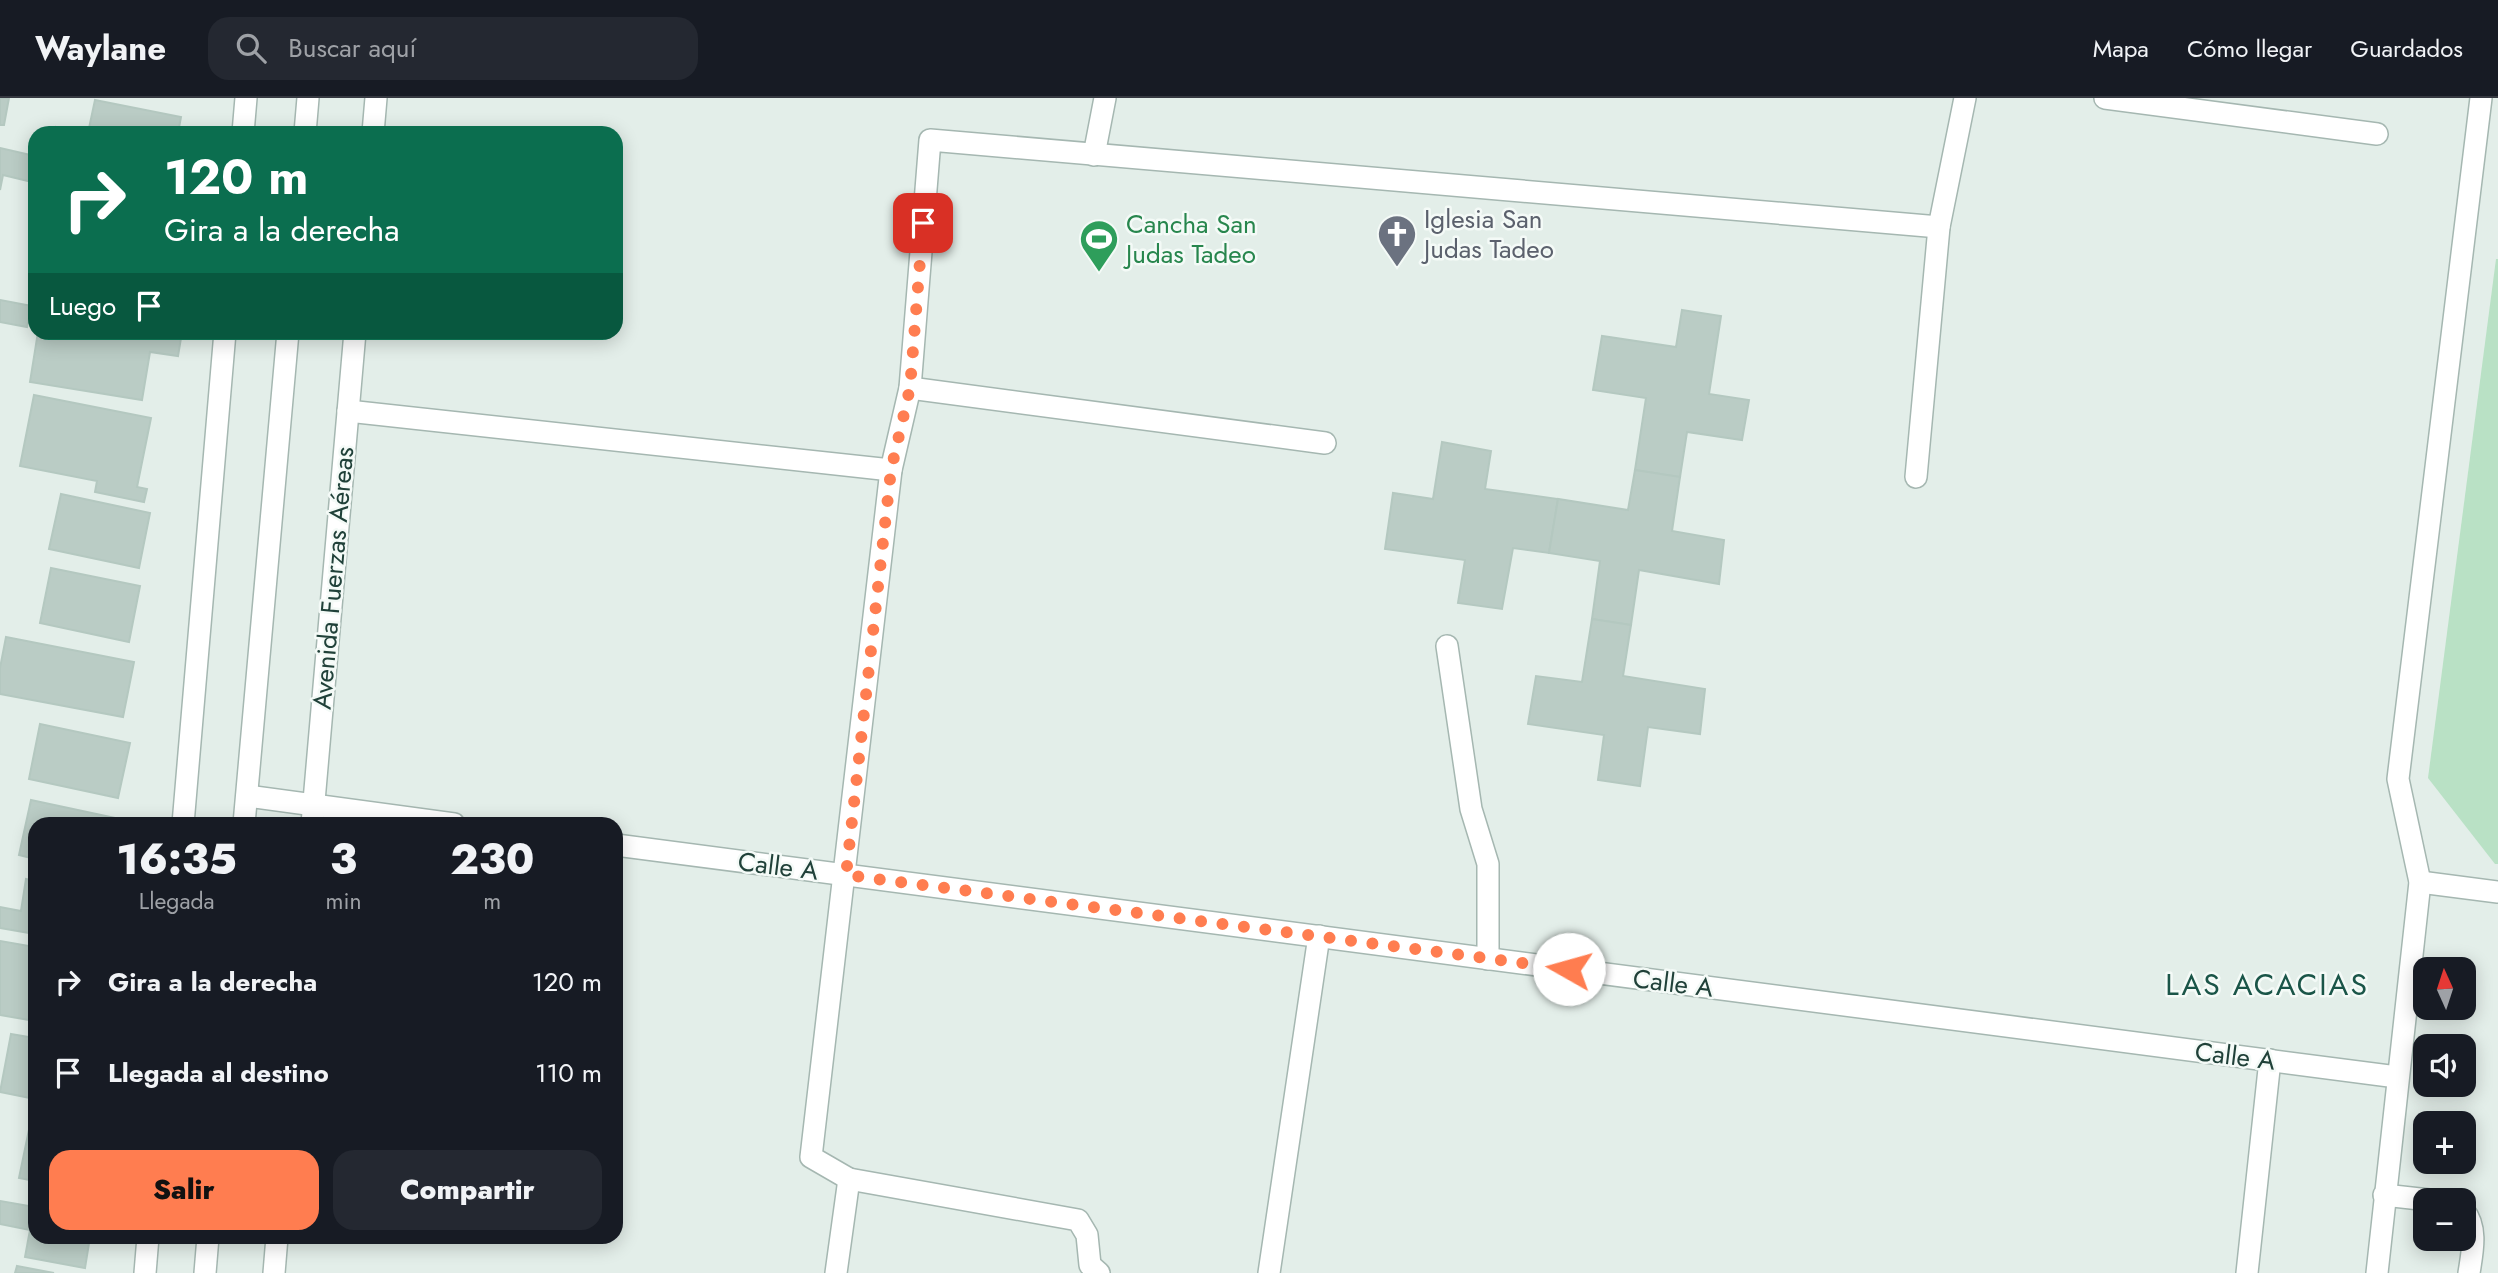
<!DOCTYPE html>
<html lang="es">
<meta charset="utf-8">
<style>
body{margin:0;font-family:Jost,sans-serif;background:#242831;color:#f1f3f6;height:100vh;display:flex;flex-direction:column;font-size:26px;white-space:nowrap}
*{box-sizing:border-box;margin:0}
p{font-size:23px;color:#9ea1a6}
.icon{flex:none;width:38px;height:38px;fill:none;stroke:currentColor;stroke-width:2;stroke-linecap:round;stroke-linejoin:round}
.map{position:relative;flex:1;overflow:hidden}
.side{position:absolute;left:28px;top:719px;width:595px;height:427px;display:flex;flex-direction:column;background:#171b24;border-radius:21px;box-shadow:0 4px 18px #0003}
.side>*{flex:none}
.guide{position:absolute;left:28px;top:28px;width:595px;height:214px;border-radius:21px;box-shadow:0 4px 18px #0003;background:#0b6e4f;color:#fff;overflow:hidden}
.needle{width:46px;rotate:357deg}
.controls{position:absolute;left:2413px;top:859px;display:grid;gap:14px}
.controls a{display:grid;place-items:center;width:63px;height:63px;border-radius:14px;background:#171b24;box-shadow:0 4px 18px #0003;font-size:35px}
.pin{position:absolute;display:grid;place-items:center;width:60px;height:60px;color:#fff;margin:-30px;border-radius:14px;box-shadow:0 4px 10px #0006}
.me{position:absolute;width:77px;margin:-38px;rotate:277deg;stroke-linejoin:round;filter:drop-shadow(0 0 5px #0008)}
.turn{display:flex;align-items:center;gap:24px;height:147px;padding:0 21px;font-size:32px}
.turn .icon{width:91px;height:91px;stroke-width:2.5}
.turn b{display:block;font-size:49px;line-height:60px}
.then{display:flex;align-items:center;height:66px;padding:0 21px;background:#0003;gap:14px;font-size:26px}
.eta{display:flex;justify-content:space-evenly;align-items:center;height:119px;text-align:center}
.eta b{font-size:42px;font-weight:800;line-height:49px}
.button{display:flex;gap:14px;margin-top:auto;padding:14px 21px}
.button a{flex:1;height:80px;border-radius:21px;background:#ff7d50;color:#111;font-size:28px;font-weight:800;line-height:80px;text-align:center}
.button a+a{background:#242831;color:#f1f3f6}
ul{padding:0;list-style:none}
li{display:flex;align-items:center;gap:21px;height:91px;padding:0 21px}
li div{flex:1}
li b{display:block;font-size:26px}
li em{font-style:normal}
header{display:flex;align-items:center;gap:42px;box-sizing:border-box;height:98px;padding:0 35px;background:#171b24;border-bottom:2px solid #363941}
header strong{font-size:33px}
nav{display:flex;gap:38px;margin-inline-start:auto;font-size:24px}
.search{width:490px;height:63px;background:#242831;display:flex;align-items:center;gap:18px;box-sizing:border-box;padding:0 24px;border-radius:21px;color:#9ea1a6;font-size:26px}
.map>svg:first-child{display:block}
</style>
<header>
<strong>Waylane</strong>
<div class="search"><svg class="icon" aria-label="search" viewBox="0 0 24 24"><circle cx="10" cy="10" r="6"/><path d="M15 15l6 6"/></svg>Buscar aquí</div>
<nav><a>Mapa</a><a>Cómo llegar</a><a>Guardados</a></nav>
</header>
<div class="map">
<svg width="2498" height="1175" viewBox="0 0 2498 1175">
<rect width="100%" height="100%" fill="#e3eee9"/>
<path fill="#b9e1c5" d="M2496 161H2498V766H2495L2428 680Z"/>
<g fill="#baccc5" stroke="#b4c8c0" stroke-width="2">
<path d="M0 0H9L4 27H0Z"/>
<path d="M95 2 181 19 178 35H55L56 29 88 35Z"/>
<path d="M0 50 35 58 32 84 3 77 0 92Z"/>
<path d="M0 202 32 208 27 229 0 224Z"/>
<path d="M1682 212 1721 218 1709 296 1749 302 1742 342 1687 334 1680 379 1635 372 1646 300 1593 292 1602 238 1676 249Z"/>
<path d="M38 234H182L178 258 150 254 142 302 30 284Z"/>
<path d="M34 297 151 320 137 389 147 391 144 404 95 394 97 383 20 368Z"/>
<path d="M1442 344 1491 353 1485 391 1558 401 1549 455 1513 450 1502 511 1458 505 1465 462 1385 451 1393 395 1433 401Z"/>
<path d="M1635 372 1680 379 1672 433 1724 442 1719 486 1639 472 1631 527 1592 521 1600 463 1549 455 1558 401 1628 412Z"/>
<path d="M61 396 150 415 139 470 49 451Z"/>
<path d="M51 470 140 488 129 544 40 525Z"/>
<path d="M1592 521 1631 527 1623 578 1705 591 1700 636 1648 629 1640 688 1598 682 1604 637 1528 626 1536 578 1582 584Z"/>
<path d="M6 539 134 564 123 619 0 596V570Z"/>
<path d="M40 626 130 645 118 700 29 681Z"/>
<path d="M31 702 120 721 119 726H35V761L19 757Z"/>
<path d="M26 781 35 783V836L0 830V809L21 813Z"/>
<path d="M0 843 35 849V923L0 917Z"/>
<path d="M11 936 35 940V1001L0 994Z"/>
<path d="M31 1022 35 1023V1083L19 1080Z"/>
<path d="M0 1103 35 1109V1139H90L85 1170 25 1159 30 1132 0 1126Z"/>
<path d="M17 1168 54 1175H15Z"/>
</g>
<g fill="none" stroke-linecap="round" stroke-linejoin="round">
<g stroke="#a5b7b1" stroke-width="24">
<g id="minor">
<path d="M2105 0 2377 36"/>
<path d="M243 35 246 0"/>
<path d="M305 35 308 0"/>
<path d="M373 35 376 0"/>
<path d="M1094 57 1105 0"/>
<path d="M910 290 1325 345"/>
<path d="M348 313 891 372"/>
<path d="M1916 379 1939 129 1965 0"/>
<path d="M1447 548 1471 711 1488 766V861"/>
<path d="M247 698 454 726"/>
<path d="M183 726 225 234"/>
<path d="M244 726 288 234"/>
<path d="M312 726 355 234"/>
<path d="M616 747 2397 979"/>
<path d="M2420 784 2498 794"/>
<path d="M2384 1097 2429 1102"/>
<path d="M2464 1113C2478 1130 2472 1155 2469 1175"/>
<path d="M145 1175 148 1139"/>
<path d="M205 1175 208 1139"/>
<path d="M274 1175 277 1139"/>
<path d="M836 1175 849 1081"/>
<path d="M1099 1175 1090 1167 1087 1137 1078 1122 849 1081 811 1059 891 372 910 290 930 42 1939 129"/>
<path d="M1269 1175 1319 838"/>
<path d="M2247 1175 2270 962"/>
<path d="M2377 1175 2420 784 2398 681 2481 0"/>
</g>
</g>
<use href="#minor" stroke="#fff" stroke-width="21"/>
</g>
<g fill="none" stroke-linecap="round" stroke-linejoin="round">
<path stroke="#ff7d50" stroke-width="12" stroke-dasharray="0 21.6" d="M923 125 910 290 891 372 846 777 1569 871"/>
</g>
<defs>
<g id="church-pin" transform="scale(2.0125)"><path d="M0 17L-7.5 6A9.5 9.5 0 1 1 7.5 6Z" fill="#6b7280" stroke="#f4faf7"/><path d="M-1.2-6h2.4v3.5h3.3v2.4h-3.3V6h-2.4V-.1h-3.3v-2.4h3.3Z" fill="#fff"/></g>
<g id="stadium-pin" transform="scale(2.0125)"><path d="M0 17L-7.5 6A9.5 9.5 0 1 1 7.5 6Z" fill="#2e9e5b" stroke="#f4faf7"/><path d="M0-5a6.5 5 0 1 0 0 10a6.5 5 0 1 0 0-10ZM-3.5-1.8h7v3.6h-7Z" fill="#fff"/></g>
</defs>
<g fill-rule="evenodd">
<use href="#church-pin" x="1397" y="136"/>
<use href="#stadium-pin" x="1099" y="141"/>
</g>
<g text-anchor="middle" stroke-width="5" stroke-linejoin="round" paint-order="stroke">
<g font-size="26" fill="#5b616d" stroke="#f4faf7" text-anchor="start">
<text x="1424" y="130">Iglesia San<tspan x="1424" dy="30">Judas Tadeo</tspan></text>
</g>
<g font-size="26" fill="#27864d" stroke="#f4faf7" text-anchor="start">
<text x="1126" y="135">Cancha San<tspan x="1126" dy="30">Judas Tadeo</tspan></text>
</g>
<g font-size="26" fill="#204139" stroke="#f4faf7">
<text transform="translate(333 480) rotate(-85)" y="9">Avenida Fuerzas Aéreas</text>
<text transform="translate(778 768) rotate(7)" y="9">Calle A</text>
<text transform="translate(1673 885) rotate(7)" y="9">Calle A</text>
<text transform="translate(2235 958) rotate(7)" y="9">Calle A</text>
</g>
<g font-size="30" letter-spacing="2" fill="#1a5548" stroke="#f4faf7">
<text x="2267" y="897">LAS ACACIAS</text>
</g>
</g>
</svg>
<div class="controls">
<a><svg class="needle" viewBox="-14 -14 28 28"><path d="M0-13l5 13h-10z" fill="#e53935"/><path d="M0 13l5-13h-10z" fill="#9ea1a6"/></svg></a>
<a><svg class="icon" aria-label="sound" viewBox="0 0 24 24"><path d="M4 9h4l5-4v14l-5-4H4zM17 9q2 3 0 6"/></svg></a>
<a>+</a>
<a>−</a>
</div>
<div class="pin" style="left:923px;top:125px;background:#d93025"><svg class="icon" aria-label="arrive" viewBox="0 0 24 24"><path d="M6 21V4h12l-3 4 3 4H6"/></svg></div>
<svg class="me" style="left:1569px;top:871px" viewBox="-20 -20 40 40"><circle r="19" fill="#fff"/><path d="M0-13L10 11 0 6-10 11z" fill="#ff7d50"/></svg>
<div class="guide">
<div class="turn"><svg class="icon" aria-label="right" viewBox="0 0 24 24"><path d="M7 20v-9h11M14 6l5 5-5 5"/></svg><div><b>120 m</b>Gira a la derecha</div></div>
<div class="then">Luego<svg class="icon" aria-label="arrive" viewBox="0 0 24 24"><path d="M6 21V4h12l-3 4 3 4H6"/></svg></div>
</div>
<section class="side">
<div class="eta">
<div><b>16:35</b><p>Llegada</p></div>
<div><b>3</b><p>min</p></div>
<div><b>230</b><p>m</p></div>
</div>
<ul>
<li><svg class="icon" aria-label="right" viewBox="0 0 24 24"><path d="M7 20v-9h11M14 6l5 5-5 5"/></svg><div><b>Gira a la derecha</b></div><em>120 m</em></li>
<li><svg class="icon" aria-label="arrive" viewBox="0 0 24 24"><path d="M6 21V4h12l-3 4 3 4H6"/></svg><div><b>Llegada al destino</b></div><em>110 m</em></li>
</ul>
<div class="button"><a>Salir</a><a>Compartir</a></div>
</section>
</div>
